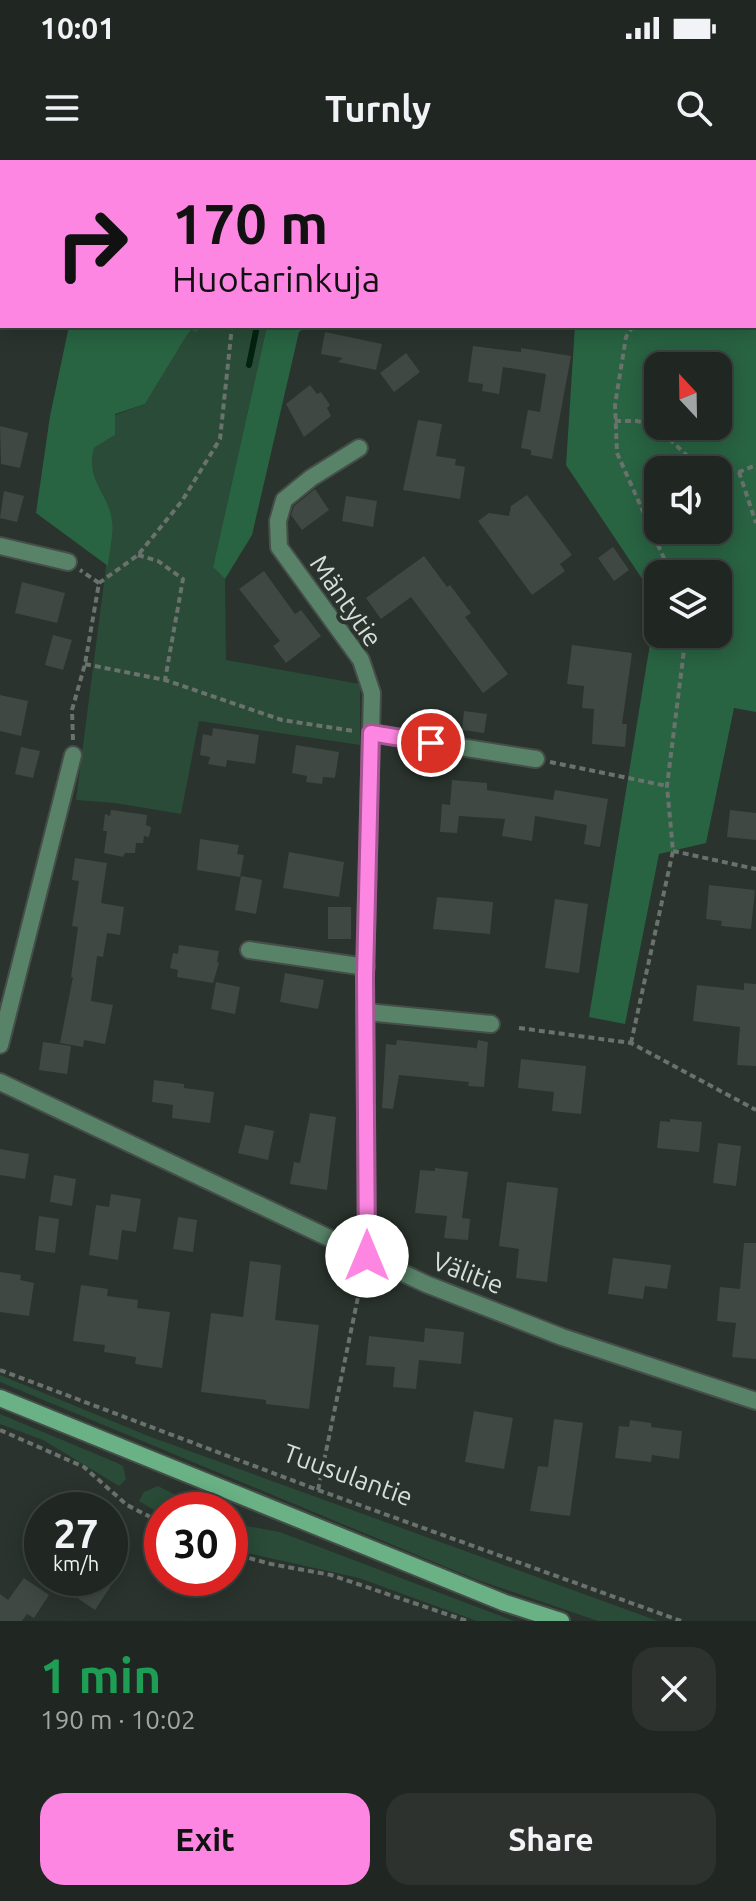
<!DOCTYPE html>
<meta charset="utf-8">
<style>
body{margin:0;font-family:Ubuntu,sans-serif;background:#2d322f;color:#f1f3f6;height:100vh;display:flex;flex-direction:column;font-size:30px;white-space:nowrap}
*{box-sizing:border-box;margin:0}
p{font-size:26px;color:#a2a5a5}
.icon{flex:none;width:44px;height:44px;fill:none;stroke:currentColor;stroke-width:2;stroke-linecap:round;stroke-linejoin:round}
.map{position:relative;height:1461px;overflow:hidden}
.details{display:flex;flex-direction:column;background:#202622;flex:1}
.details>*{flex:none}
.banner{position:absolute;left:0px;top:0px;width:756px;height:168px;box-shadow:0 4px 20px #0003,0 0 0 2px #3d4340;background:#fd86e2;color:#111;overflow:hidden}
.needle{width:52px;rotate:338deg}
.controls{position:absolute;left:644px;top:192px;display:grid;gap:16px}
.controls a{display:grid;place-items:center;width:88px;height:88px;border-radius:16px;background:#202622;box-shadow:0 4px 20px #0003,0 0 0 2px #3d4340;font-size:40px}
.speed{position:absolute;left:24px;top:1332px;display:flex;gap:16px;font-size:40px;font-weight:700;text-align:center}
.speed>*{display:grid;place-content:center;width:104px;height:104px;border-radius:50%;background:#202622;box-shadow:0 4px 20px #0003,0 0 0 2px #3d4340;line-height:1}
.speed small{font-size:20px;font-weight:400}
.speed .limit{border:12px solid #d22;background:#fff;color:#111}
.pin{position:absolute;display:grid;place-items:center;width:68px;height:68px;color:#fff;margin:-34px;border:4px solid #fff;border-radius:50%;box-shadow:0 2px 8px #0007}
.me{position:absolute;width:88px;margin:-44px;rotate:0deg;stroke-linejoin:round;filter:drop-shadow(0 0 6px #0008)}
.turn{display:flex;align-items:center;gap:28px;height:168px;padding:0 40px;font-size:36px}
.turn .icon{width:104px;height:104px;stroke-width:2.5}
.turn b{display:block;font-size:56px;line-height:68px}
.round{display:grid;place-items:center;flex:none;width:84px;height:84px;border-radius:24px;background:#2d322f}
.head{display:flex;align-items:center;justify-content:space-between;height:136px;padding:0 40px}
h1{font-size:48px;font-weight:700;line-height:60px;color:#1e9e55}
.primary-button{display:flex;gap:16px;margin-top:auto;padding:16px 40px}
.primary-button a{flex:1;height:92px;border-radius:24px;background:#fd86e2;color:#111;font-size:32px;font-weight:700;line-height:92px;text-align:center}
.primary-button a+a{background:#2d322f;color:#f1f3f6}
.status{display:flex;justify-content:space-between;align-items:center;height:56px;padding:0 40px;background:#202622;direction:ltr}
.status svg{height:22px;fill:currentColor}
header{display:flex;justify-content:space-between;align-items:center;height:104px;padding:0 40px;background:#202622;font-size:36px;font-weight:700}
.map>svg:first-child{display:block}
</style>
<div class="status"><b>10:01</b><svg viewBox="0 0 49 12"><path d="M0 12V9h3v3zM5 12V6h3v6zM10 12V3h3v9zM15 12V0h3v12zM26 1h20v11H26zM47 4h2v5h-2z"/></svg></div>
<header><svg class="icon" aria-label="menu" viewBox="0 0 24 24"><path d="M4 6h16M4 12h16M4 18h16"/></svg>Turnly<svg class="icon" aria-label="search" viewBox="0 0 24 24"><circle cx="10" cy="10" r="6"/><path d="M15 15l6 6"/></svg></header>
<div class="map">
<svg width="756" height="1461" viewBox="0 0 756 1461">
<rect width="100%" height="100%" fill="#2a332d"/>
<g fill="#294b37">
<path d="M200 166H267L213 407 225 419 226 500 360 524V585L199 561 181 654 115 643 76 640 112 360 93 317 91 298 94 288 115 275V255L145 244 187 175 191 170 197 172Z"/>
<path d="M0 1215 151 1277 658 1461H598L475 1419 0 1222Z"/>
<path d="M0 1254 115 1302 123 1306 126 1319 119 1326 43 1280 0 1264Z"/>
<path d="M158 1326 191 1343 189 1346 195 1350H162V1355L139 1341 144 1332Z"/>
<path d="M230 1363 280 1372 514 1461H477L359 1418 234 1390 230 1388Z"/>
</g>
<g fill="#286342" fill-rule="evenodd">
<path d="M586 0H756V552L734 548 706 683 659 694 625 864 589 857 657 441 566 305 575 166H754V2ZM658 206H718V266H658ZM658 310H718V370H658ZM658 414H718V474H658Z"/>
<path d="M69 166H200L197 172 191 170 187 175 145 244 115 254V275L94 288C85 321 109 333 112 361 114 375 109 392 108 406L36 353 50 256Z"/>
<path d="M267 166H308L299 172 252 375 225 419 213 407Z"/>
</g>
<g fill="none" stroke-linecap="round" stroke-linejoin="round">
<path stroke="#032211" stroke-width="6" d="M249 205 257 166"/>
</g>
<g fill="#3f4842">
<path d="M325 172 382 184 376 210 338 202 343 198 321 194Z"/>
<path d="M473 186 521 192V188L571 196 552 299 531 295V290L521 288 528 250 540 252 546 214 503 207 499 234 482 231 483 224 468 222Z"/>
<path d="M406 193 420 212 394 232 380 213Z"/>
<path d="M310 225 317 234 321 232 330 245 327 248 331 256 304 277 286 244Z"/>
<path d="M418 260 442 264 436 296 456 299 455 305 465 307 460 339 403 330Z"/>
<path d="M0 266 28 273 20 308 1 304Z"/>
<path d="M315 329 329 350 302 370 291 355 294 346Z"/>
<path d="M4 331 24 336 17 362 0 358Z"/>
<path d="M527 335 572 395 560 404 565 411 532 435 478 361 489 353 509 356 511 346Z"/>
<path d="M346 336 377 341 373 367 342 361Z"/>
<path d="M613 387 629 410 614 421 598 398Z"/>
<path d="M424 396 447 427 450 425 471 453 465 457 508 514 483 533 411 437 381 459 366 438Z"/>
<path d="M264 411 295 454 301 450 321 476 286 503 273 486 280 481 239 429Z"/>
<path d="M22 422 65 433 57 463 15 453Z"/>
<path d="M53 475 72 480 63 510 45 505Z"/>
<path d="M572 485 632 493 622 564H627L625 587 592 584 594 549 582 548 584 526 567 524Z"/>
<path d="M0 535 28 541 21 576 0 571Z"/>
<path d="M464 551 487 554 484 573 462 570Z"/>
<path d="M213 568 259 575 255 604 227 600 226 607 208 604 210 597 200 595 203 574 212 576Z"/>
<path d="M296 585 339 592 335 618 323 617 322 624 306 622 307 616 292 613Z"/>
<path d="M21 587 40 591 33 618 15 614Z"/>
<path d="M452 620 487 623V630L553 640 555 630 608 639 600 687 584 684 587 665 535 656 532 681 502 676 505 659 459 656 457 673 440 672 442 644 450 645Z"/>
<path d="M111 650 147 655 146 665 151 667 149 677 144 676 143 683H136L135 693H125L123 697 104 693 107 671H103L105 654 110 656Z"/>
<path d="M730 650 756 653V680L727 677Z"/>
<path d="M200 679 239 685 237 694 244 695 240 717 197 710Z"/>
<path d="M289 692 344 702 339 737 283 728Z"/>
<path d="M75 698 107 703 101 743 124 747 120 775 107 773 103 797 97 796 91 841 113 845 105 884 84 880 83 887 60 883 73 817H71L78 767 72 766 79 721 72 720Z"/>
<path d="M241 716 262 720 256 754 235 750Z"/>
<path d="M709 725 755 730 751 769 721 766 722 761 706 759Z"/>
<path d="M437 737 493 742 490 774 433 769Z"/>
<path d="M555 739 588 744 579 813 545 808Z"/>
<rect x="328" y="747" width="23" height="32"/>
<path d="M179 785 219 791 217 802 219 803 213 823 177 817 178 810 170 808 173 793 178 794Z"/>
<path d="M285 813 324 820 318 849 280 842Z"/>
<path d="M216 822 240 827 235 854 211 849Z"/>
<path d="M744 823 756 824V906L737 905 740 867 693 861 697 825 744 830Z"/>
<path d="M397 880 476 888V891L478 880 488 882 484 927 468 926 469 922 399 915 393 949 382 948 386 884 396 885Z"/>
<path d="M43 882 71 886 67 914 39 910Z"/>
<path d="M521 899 586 906 581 954 552 951 554 932 518 928Z"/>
<path d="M154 920 184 924V928L214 932 210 963 172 958 173 945 152 942Z"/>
<path d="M310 953 336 957 327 1030 290 1024 294 1002 300 1003Z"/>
<path d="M670 959 702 962 699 992 657 988 660 961 670 962Z"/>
<path d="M245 965 274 971 268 1000 238 993Z"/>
<path d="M718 983 741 986 736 1026 713 1023Z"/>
<path d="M0 989 29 994 25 1019 0 1015Z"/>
<path d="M435 1008 468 1012 462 1058 470 1059 468 1080 444 1078 447 1056 415 1053 420 1010 435 1011Z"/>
<path d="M54 1015 76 1019 72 1046 50 1042Z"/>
<path d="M507 1022 558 1028 547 1122 516 1118 519 1089 499 1086Z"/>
<path d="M111 1034 141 1039 136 1072 122 1070 118 1100 89 1095 96 1045 109 1047Z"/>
<path d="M39 1056 59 1059 55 1093 35 1090Z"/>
<path d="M178 1057 197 1060 193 1092 173 1089Z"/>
<path d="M744 1083H756V1199L732 1197 736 1163 717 1161 720 1127 740 1129Z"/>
<path d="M613 1098 671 1105 667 1129 645 1126 643 1139 608 1134Z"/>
<path d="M250 1101 281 1105 275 1160 319 1165 309 1249 266 1244V1240L201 1232 211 1153 243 1157Z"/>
<path d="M0 1112 21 1115 20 1120 34 1123 29 1156 0 1152Z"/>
<path d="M81 1125 108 1129 107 1136 138 1140 137 1148 170 1152 162 1208 135 1204 136 1197 104 1192 105 1185 73 1181Z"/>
<path d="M425 1168 464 1172 461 1204 419 1200 416 1229 393 1227 395 1207 366 1205 369 1176 424 1182Z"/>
<path d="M474 1251 513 1258 504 1309 465 1302Z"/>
<path d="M554 1259 583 1263 570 1356 530 1351 538 1306 548 1307Z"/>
<path d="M630 1260 651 1263V1267L682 1271 679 1299 652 1295 651 1302 615 1298 619 1266 629 1267Z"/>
<path d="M24 1418 49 1435 34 1458 27 1454 22 1461H0V1434L8 1440Z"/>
<path d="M48 1418H116L95 1450Z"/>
</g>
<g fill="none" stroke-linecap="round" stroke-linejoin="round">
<g stroke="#464e49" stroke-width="20">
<g id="minor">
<path d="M359 288 311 318 284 340 278 361 279 387 361 500 372 533 365 816 367 1096"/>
<path d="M0 386 68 402"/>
<path d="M371 573 536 599"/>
<path d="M249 790 366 807"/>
<path d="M366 852 491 864"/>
<path d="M0 885 73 595"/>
<path d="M0 922 426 1124 562 1177 756 1241"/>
</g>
</g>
<g stroke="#464e49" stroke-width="20">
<path id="secondary" d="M0 1238 505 1443 561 1461"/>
</g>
<g stroke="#6a726d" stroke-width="4" stroke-dasharray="6 4" stroke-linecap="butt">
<path d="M669 0V2"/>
<path d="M246 2V0"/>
<path d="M754 25 756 26"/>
<path d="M754 164 756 165"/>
<path d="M633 166 626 177 615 245 617 293 671 414"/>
<path d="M615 261H637L656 266 701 309 707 310"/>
<path d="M718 312H739L756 305"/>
<path d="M739 312 756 363"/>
<path d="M138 395 158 401 183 419 165 520"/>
<path d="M99 423 138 395 182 341 220 279 232 166"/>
<path d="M85 504 165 520 282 560 354 571"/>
<path d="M73 580 72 550 85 504 99 423 80 410"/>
<path d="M550 602 667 626"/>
<path d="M673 691 756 709"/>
<path d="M519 868 631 883 756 950"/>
<path d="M631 883 673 691 667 626 686 474"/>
<path d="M0 1210 318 1330 681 1461"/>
<path d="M0 1270 84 1307 127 1345 162 1363"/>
<path d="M318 1330 363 1113"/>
<path d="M230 1393 271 1404 331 1415 467 1461"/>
</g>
<use href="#minor" stroke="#588368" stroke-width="16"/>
<use href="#secondary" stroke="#6ab286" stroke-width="16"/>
</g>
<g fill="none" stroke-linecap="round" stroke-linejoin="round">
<g stroke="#a45793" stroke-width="20">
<path id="route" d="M367 1096 365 816 371 573 431 583"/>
</g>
<use href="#route" stroke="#fd86e2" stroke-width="14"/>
</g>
<g text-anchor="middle" stroke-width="8" stroke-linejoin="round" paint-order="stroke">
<g font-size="26" fill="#d7ddd9" stroke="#2a332d">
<text transform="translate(346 441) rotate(55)" y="9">Mäntytie</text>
<text transform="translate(468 1113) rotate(21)" y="9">Välitie</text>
<text transform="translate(348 1315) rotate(20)" y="9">Tuusulantie</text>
</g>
</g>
</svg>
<div class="controls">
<a><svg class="needle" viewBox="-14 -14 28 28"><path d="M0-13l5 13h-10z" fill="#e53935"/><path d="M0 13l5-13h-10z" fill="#a2a5a5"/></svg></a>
<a><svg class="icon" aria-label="sound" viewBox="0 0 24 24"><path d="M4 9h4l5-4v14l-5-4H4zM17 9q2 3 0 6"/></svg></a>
<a><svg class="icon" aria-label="layers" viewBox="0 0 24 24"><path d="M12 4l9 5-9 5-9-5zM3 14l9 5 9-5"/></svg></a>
</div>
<div class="speed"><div>27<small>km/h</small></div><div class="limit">30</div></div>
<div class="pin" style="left:431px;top:583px;background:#d93025"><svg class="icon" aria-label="arrive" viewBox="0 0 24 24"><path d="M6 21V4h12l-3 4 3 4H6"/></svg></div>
<svg class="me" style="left:367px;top:1096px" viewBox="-20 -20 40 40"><circle r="19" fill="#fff"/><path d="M0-13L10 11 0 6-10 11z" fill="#fd86e2"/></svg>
<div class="banner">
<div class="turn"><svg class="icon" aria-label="right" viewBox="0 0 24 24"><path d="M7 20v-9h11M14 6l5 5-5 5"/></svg><div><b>170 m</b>Huotarinkuja</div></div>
</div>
</div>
<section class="details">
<div class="head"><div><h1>1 min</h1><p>190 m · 10:02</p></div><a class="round"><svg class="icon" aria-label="close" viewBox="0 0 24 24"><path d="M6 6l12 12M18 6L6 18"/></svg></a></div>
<div class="primary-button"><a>Exit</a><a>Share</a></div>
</section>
